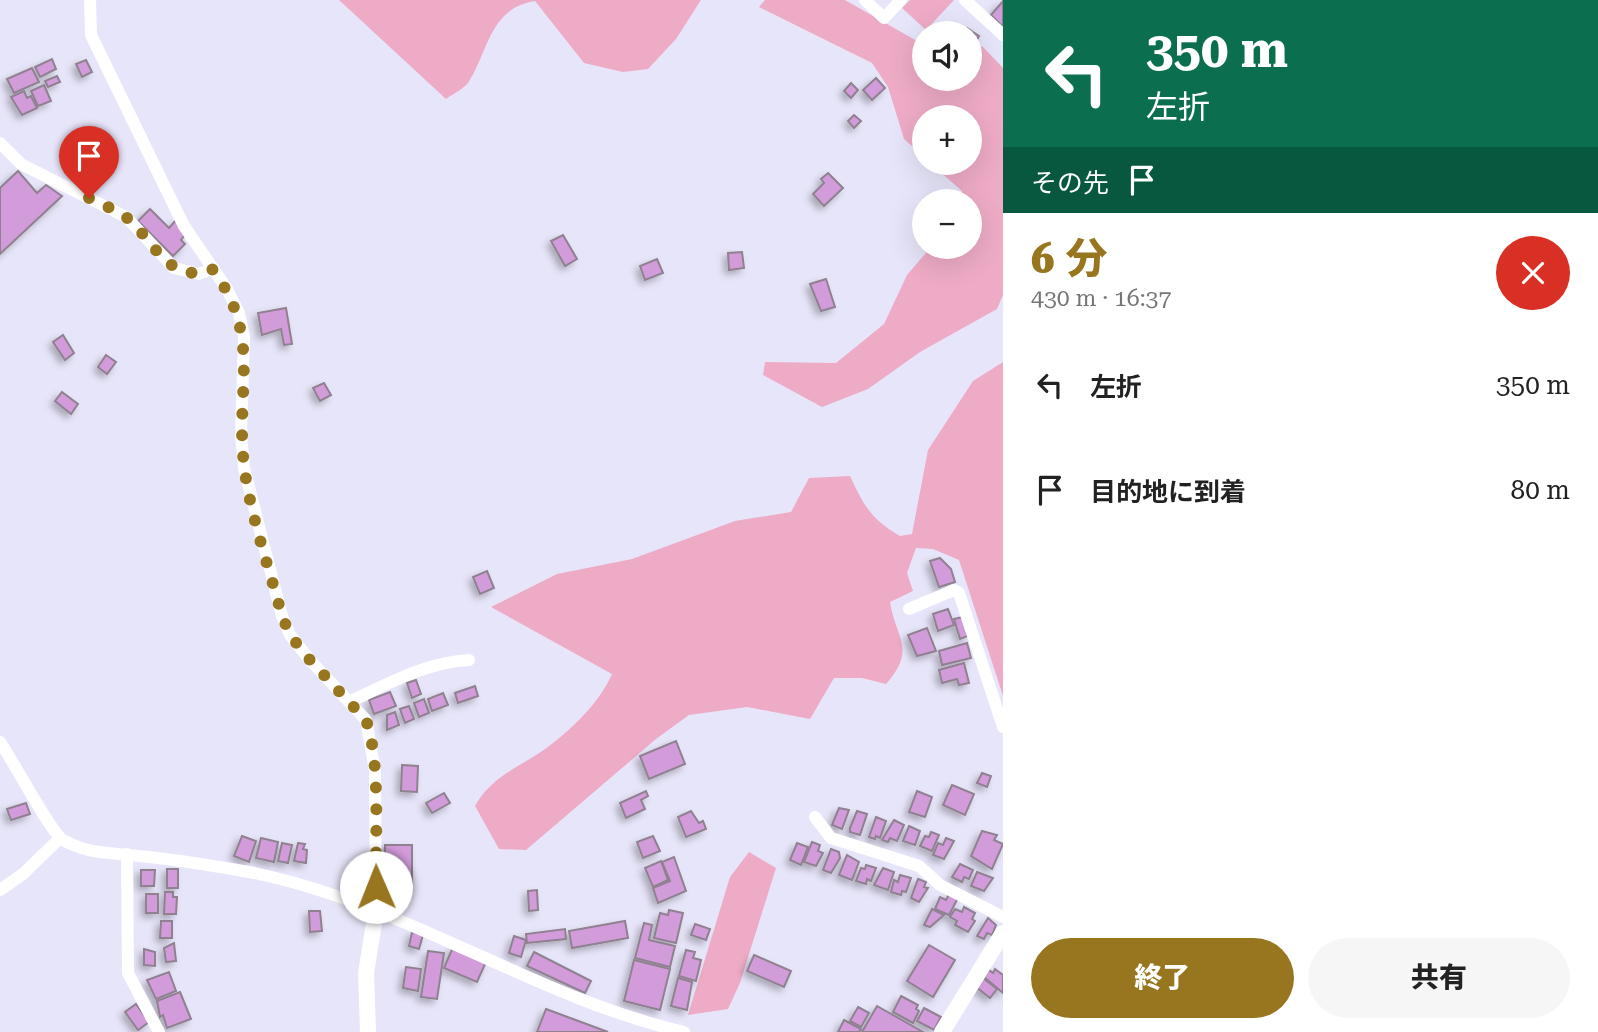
<!DOCTYPE html>
<html lang="ja">
<meta charset="utf-8">
<style>
body{margin:0;font-family:"Roboto Serif","Noto Sans JP",serif;background:#f6f6f6;color:#222;height:100vh;display:flex;flex-direction:column;font-size:26px;white-space:nowrap}
*{box-sizing:border-box;margin:0}
p{font-size:23px;color:#767676}
.icon{flex:none;width:38px;height:38px;fill:none;stroke:currentColor;stroke-width:2;stroke-linecap:round;stroke-linejoin:round}
.map{position:relative;flex:1;overflow:hidden}
.drawer{display:flex;flex-direction:column;background:#fff;width:595px}
.drawer>*{flex:none}
.top-card{background:#0b6e4f;color:#fff;overflow:hidden}
.tools{position:absolute;left:912px;top:21px;display:grid;gap:14px}
.tools a{display:grid;place-items:center;width:70px;height:70px;border-radius:50%;background:#fff;box-shadow:0 7px 28px #0002;font-size:35px}
.pin{position:absolute;display:grid;place-items:center;width:60px;height:60px;color:#fff;margin:-72px -30px;border-radius:50% 50% 50% 0;rotate:-45deg;box-shadow:0 0 7px #0007}
.pin .icon{rotate:45deg}
.me{position:absolute;width:77px;margin:-38px;rotate:359deg;stroke-linejoin:round;filter:drop-shadow(0 0 5px #0008)}
.turn{display:flex;align-items:center;gap:24px;height:147px;padding:0 28px;font-size:32px}
.turn .icon{width:91px;height:91px;stroke-width:2.5}
.turn b{display:block;font-size:49px;line-height:60px}
.then{display:flex;align-items:center;height:66px;padding:0 28px;background:#0003;gap:14px;font-size:26px}
.round{display:grid;place-items:center;flex:none;width:74px;height:74px;border-radius:37px;background:#f6f6f6}
.summary{display:flex;align-items:center;justify-content:space-between;height:119px;padding:0 28px}
h1{font-size:42px;font-weight:800;line-height:52px;color:#987620}
.action{display:flex;gap:14px;margin-top:auto;padding:14px 28px}
.action a{flex:1;height:80px;border-radius:42px;background:#987620;color:#fff;font-size:28px;font-weight:800;line-height:80px;text-align:center}
.action a+a{background:#f6f6f6;color:#222}
ul{padding:0;list-style:none}
li{display:flex;align-items:center;gap:21px;height:105px;padding:0 28px}
li div{flex:1}
li b{display:block;font-size:26px}
li em{font-style:normal}
main{display:flex;flex:1;min-height:0}
.map>svg:first-child{display:block}
</style>
<main>
<div class="map">
<svg width="1003" height="1032" viewBox="0 0 1003 1032">
<defs>
<filter id="shadow"><feDropShadow dx="-4" dy="4" stdDeviation="3.5" flood-color="#0004"/></filter>
</defs>
<rect width="100%" height="100%" fill="#e7e5f9"/>
<g fill="#eeabc6">
<path d="M339 0H701L676 39 648 69 623 72 584 63 535 1C489 8 488 53 468 83 463 89 453 94 446 99Z"/>
<path d="M765 0H845L924 45V79H970V62L982 46 1003 68V295L997 309 920 352 868 389 822 407 763 375 765 362 836 363 884 324 907 275 931 247H970V201H958L962 191 930 163H970V117H924V157L904 139 888 87 872 63 759 7Z"/>
<path d="M910 0H954L926 30 902 8Z"/>
<path d="M1003 362V696L959 560 933 549 916 548 907 573 913 591 890 602C896 639 917 649 886 684L862 678H834L810 719 747 707 689 715 656 739 526 850 499 849 475 806C493 773 525 766 553 743 577 724 600 701 612 674L491 607 557 574 632 559 735 521 791 512 809 478 850 476C864 506 871 519 900 536L912 534 928 450 973 381Z"/>
<path d="M749 852 776 868 740 983 728 1009 688 1015 730 877Z"/>
</g>
<g fill="#d29cda" stroke="#8f8190" stroke-width="2" filter="url(#shadow)">
<path d="M1003 1V25L1002 26 991 15Z"/>
<path d="M967 28 979 36 970 52V33H964Z"/>
<path d="M52 59 56 69 40 77 35 67Z"/>
<path d="M86 60 92 72 82 77 76 64Z"/>
<path d="M32 68 39 82 14 93 7 79Z"/>
<path d="M57 76 60 82 48 87 45 81Z"/>
<path d="M876 78 885 88 872 100 863 90Z"/>
<path d="M851 83 858 90 851 98 844 91Z"/>
<path d="M44 85 51 101 38 106 31 91Z"/>
<path d="M24 91 27 98 31 96 37 108 22 115 11 97Z"/>
<path d="M854 115 861 121 854 128 848 121Z"/>
<path d="M18 171 37 193 46 185 62 196 0 254V188Z"/>
<path d="M828 173 843 188 824 206 813 194 824 183 821 179Z"/>
<path d="M936 193 954 200 953 201H932Z"/>
<path d="M150 209 169 228 176 220 185 235 181 240 185 244 173 256 138 221Z"/>
<path d="M563 235 577 259 565 266 551 241Z"/>
<path d="M742 252 744 268 729 270 728 253Z"/>
<path d="M657 259 663 273 645 280 640 266Z"/>
<path d="M826 279 835 307 821 311 810 284Z"/>
<path d="M286 308 292 344 284 345 281 329 262 335 258 313Z"/>
<path d="M63 335 74 353 65 360 53 342Z"/>
<path d="M106 355 116 362 107 374 98 367Z"/>
<path d="M324 383 331 395 320 401 313 388Z"/>
<path d="M62 392 78 404 71 414 55 401Z"/>
<path d="M940 558 951 569 955 582 939 587 930 561Z"/>
<path d="M487 571 494 588 480 594 473 577Z"/>
<path d="M948 609 954 625 938 631 933 614Z"/>
<path d="M963 617 968 636 960 639 954 619Z"/>
<path d="M927 628 936 651 917 656 908 635Z"/>
<path d="M967 643 971 658 942 665 939 651Z"/>
<path d="M964 663 969 683 959 685 957 679 942 683 939 670Z"/>
<path d="M416 680 421 694 412 698 407 683Z"/>
<path d="M475 686 478 696 458 703 455 693Z"/>
<path d="M390 692 396 706 374 714 369 700Z"/>
<path d="M443 693 448 705 432 711 428 699Z"/>
<path d="M424 699 429 713 419 717 414 703Z"/>
<path d="M409 706 414 719 405 723 400 709Z"/>
<path d="M395 712 399 725 387 730V715Z"/>
<path d="M676 741 685 764 649 779 640 756Z"/>
<path d="M402 765 418 766 417 792 401 791Z"/>
<path d="M982 773 991 776 987 787 977 783Z"/>
<path d="M952 785 974 794 965 815 943 805Z"/>
<path d="M646 791 648 796 641 800 645 809 626 818 620 803Z"/>
<path d="M917 791 932 797 925 817 909 812Z"/>
<path d="M444 793 450 803 432 813 426 803Z"/>
<path d="M26 803 30 814 11 820 7 809Z"/>
<path d="M839 808 849 810 842 829 832 825Z"/>
<path d="M691 811 699 823 703 821 706 829 686 837 678 817Z"/>
<path d="M857 811 867 814 860 835 850 832V828Z"/>
<path d="M876 817 886 821 880 838 876 836 875 839 869 837Z"/>
<path d="M894 820 904 825 897 841 890 838 888 842 882 840Z"/>
<path d="M909 826 920 831 915 845 903 841Z"/>
<path d="M982 831 997 835 994 840 1003 844 992 869 971 856Z"/>
<path d="M931 832 939 835 932 851 920 846 925 836 929 837Z"/>
<path d="M242 836 256 841 249 862 234 856Z"/>
<path d="M653 836 660 851 643 858 637 842Z"/>
<path d="M261 838 278 842 274 862 256 858Z"/>
<path d="M946 838 954 841 944 859 933 855 938 843 943 845Z"/>
<path d="M812 842 820 845 818 851 823 853 816 866 804 862Z"/>
<path d="M282 843 292 845 288 863 278 861Z"/>
<path d="M298 843 305 844 303 849 307 850 306 863 294 861Z"/>
<path d="M797 843 808 847 801 865 790 860Z"/>
<rect x="385" y="845" width="27" height="37"/>
<path d="M831 849 839 852 840 858 831 873 823 870Z"/>
<path d="M847 855 859 862 852 880 839 875Z"/>
<path d="M674 857 686 891 658 903 653 888 670 881 662 862Z"/>
<path d="M661 861 668 880 653 887 645 868Z"/>
<path d="M960 864 973 870 969 879 964 877 962 882 952 877Z"/>
<path d="M866 865 876 868 871 881 867 879 866 884 856 881 861 868 865 869Z"/>
<path d="M360 868 371 869 369 891 352 889V883L359 884Z"/>
<path d="M883 868 894 872 888 890 874 885Z"/>
<rect x="167" y="869" width="11" height="19"/>
<path d="M141 870H155L154 886H141Z"/>
<path d="M977 872 993 878 984 891 971 886Z"/>
<path d="M900 875 911 878 906 892 902 891 901 895 891 892 894 880 898 882Z"/>
<path d="M918 879 926 882 924 887 928 888 919 902 911 898Z"/>
<path d="M537 890 538 910 529 911 528 891Z"/>
<path d="M165 892H173V897H177L176 914H164Z"/>
<rect x="146" y="894" width="12" height="19"/>
<path d="M949 894 958 898 949 915 935 909 940 897 946 900Z"/>
<path d="M964 907 975 913 972 919 975 921 968 932 955 925 957 921 950 917 955 909 962 912Z"/>
<path d="M932 909 944 915 930 927 924 925Z"/>
<path d="M669 910 683 913 676 943 654 938 660 913 668 915Z"/>
<path d="M309 911H320L322 931 310 932Z"/>
<path d="M988 918 996 925 992 935 987 933 984 939 977 936Z"/>
<path d="M161 921H172V938H160Z"/>
<path d="M625 921 628 938 572 948 569 931Z"/>
<path d="M644 923 652 925 649 940 675 946 670 967 635 958Z"/>
<path d="M695 924 710 929 706 940 691 935Z"/>
<path d="M565 929 566 939 527 943 526 934Z"/>
<path d="M412 932 423 935 419 949 409 946Z"/>
<path d="M514 936 526 940 521 957 509 953Z"/>
<path d="M174 943 176 961 166 962 164 948Z"/>
<path d="M929 945 955 960 933 997 907 981Z"/>
<path d="M453 947 486 962 477 982 444 968Z"/>
<path d="M144 949 155 952V966L144 965Z"/>
<path d="M686 950 695 952 693 958 701 960 696 981 679 976Z"/>
<path d="M428 951 444 953 437 999 421 997Z"/>
<path d="M534 952 591 981 585 993 527 966Z"/>
<path d="M754 955 791 971 784 987 747 971Z"/>
<path d="M634 960 670 969 660 1010 624 1001Z"/>
<path d="M406 967 421 969 418 991 403 988Z"/>
<path d="M995 969 1003 975V993L984 977 989 970 993 973Z"/>
<path d="M169 972 176 991 156 999 147 980Z"/>
<path d="M678 978 692 982 687 1010 671 1006Z"/>
<path d="M983 978 997 989 990 998 976 987Z"/>
<path d="M180 992 191 1019 167 1028 163 1015 160 1017 157 1001Z"/>
<path d="M901 996 918 1005 916 1009 919 1011 913 1023 893 1012Z"/>
<path d="M136 1004 149 1022 138 1030 125 1012Z"/>
<path d="M877 1006 923 1032H862Z"/>
<path d="M858 1007 869 1013 861 1027 850 1021Z"/>
<path d="M924 1008 941 1017 934 1030 917 1021Z"/>
<path d="M546 1009 608 1032H537Z"/>
<path d="M844 1020 861 1029 859 1032H838Z"/>
</g>
<g fill="none" stroke-linecap="round" stroke-linejoin="round">
<g stroke="#fff" stroke-width="12">
<path d="M90 0 91 35 184 226 227 289 239 313 244 337 241 435 244 468 282 616 290 635 309 659 366 720 375 771 376 911"/>
<path d="M865 0 884 18 901 0"/>
<path d="M965 0 1003 35"/>
<path d="M0 143 21 164 126 217 174 268 199 274 212 269"/>
<path d="M909 609 954 590 959 593 1003 727"/>
<path d="M349 702C388 684 426 662 469 660"/>
<path d="M0 742C13 760 50 832 63 840 87 853 102 852 128 855 168 858 209 865 249 872 403 902 533 997 684 1032"/>
<path d="M815 817 831 838 919 866 940 885 1003 917"/>
<path d="M127 854 128 973 159 1032"/>
<path d="M0 890 23 874 60 838"/>
</g>
<g stroke="#fff" stroke-width="16">
<path d="M368 1032 366 973 376 911"/>
<path d="M942 1032 1003 933"/>
</g>
</g>
<g fill="none" stroke-linecap="round" stroke-linejoin="round">
<path stroke="#987620" stroke-width="12" stroke-dasharray="0 21.6" d="M89 198C101 204 117 210 127 218 155 241 169 286 212 269 263 335 235 390 244 465 250 515 269 567 282 616L290 635 309 659 366 720C381 761 375 841 376 887"/>
</g>
</svg>
<div class="tools">
<a><svg class="icon" aria-label="sound" viewBox="0 0 24 24"><path d="M4 9h4l5-4v14l-5-4H4zM17 9q2 3 0 6"/></svg></a>
<a>+</a>
<a>−</a>
</div>
<div class="pin" style="left:89px;top:198px;background:#d93025"><svg class="icon" aria-label="arrive" viewBox="0 0 24 24"><path d="M6 21V4h12l-3 4 3 4H6"/></svg></div>
<svg class="me" style="left:376px;top:887px" viewBox="-20 -20 40 40"><circle r="19" fill="#fff"/><path d="M0-13L10 11 0 6-10 11z" fill="#987620"/></svg>
</div>
<section class="drawer">
<div class="top-card">
<div class="turn"><svg class="icon" aria-label="left" viewBox="0 0 24 24"><path d="M17 20v-9H6M10 6l-5 5 5 5"/></svg><div><b>350 m</b>左折</div></div>
<div class="then">その先<svg class="icon" aria-label="arrive" viewBox="0 0 24 24"><path d="M6 21V4h12l-3 4 3 4H6"/></svg></div>
</div>
<div class="summary"><div><h1>6 分</h1><p>430 m · 16:37</p></div><a class="round" style="background:#d93025;color:#fff"><svg class="icon" aria-label="close" viewBox="0 0 24 24"><path d="M6 6l12 12M18 6L6 18"/></svg></a></div>
<ul>
<li><svg class="icon" aria-label="left" viewBox="0 0 24 24"><path d="M17 20v-9H6M10 6l-5 5 5 5"/></svg><div><b>左折</b></div><em>350 m</em></li>
<li><svg class="icon" aria-label="arrive" viewBox="0 0 24 24"><path d="M6 21V4h12l-3 4 3 4H6"/></svg><div><b>目的地に到着</b></div><em>80 m</em></li>
</ul>
<div class="action"><a>終了</a><a>共有</a></div>
</section>
</main>
